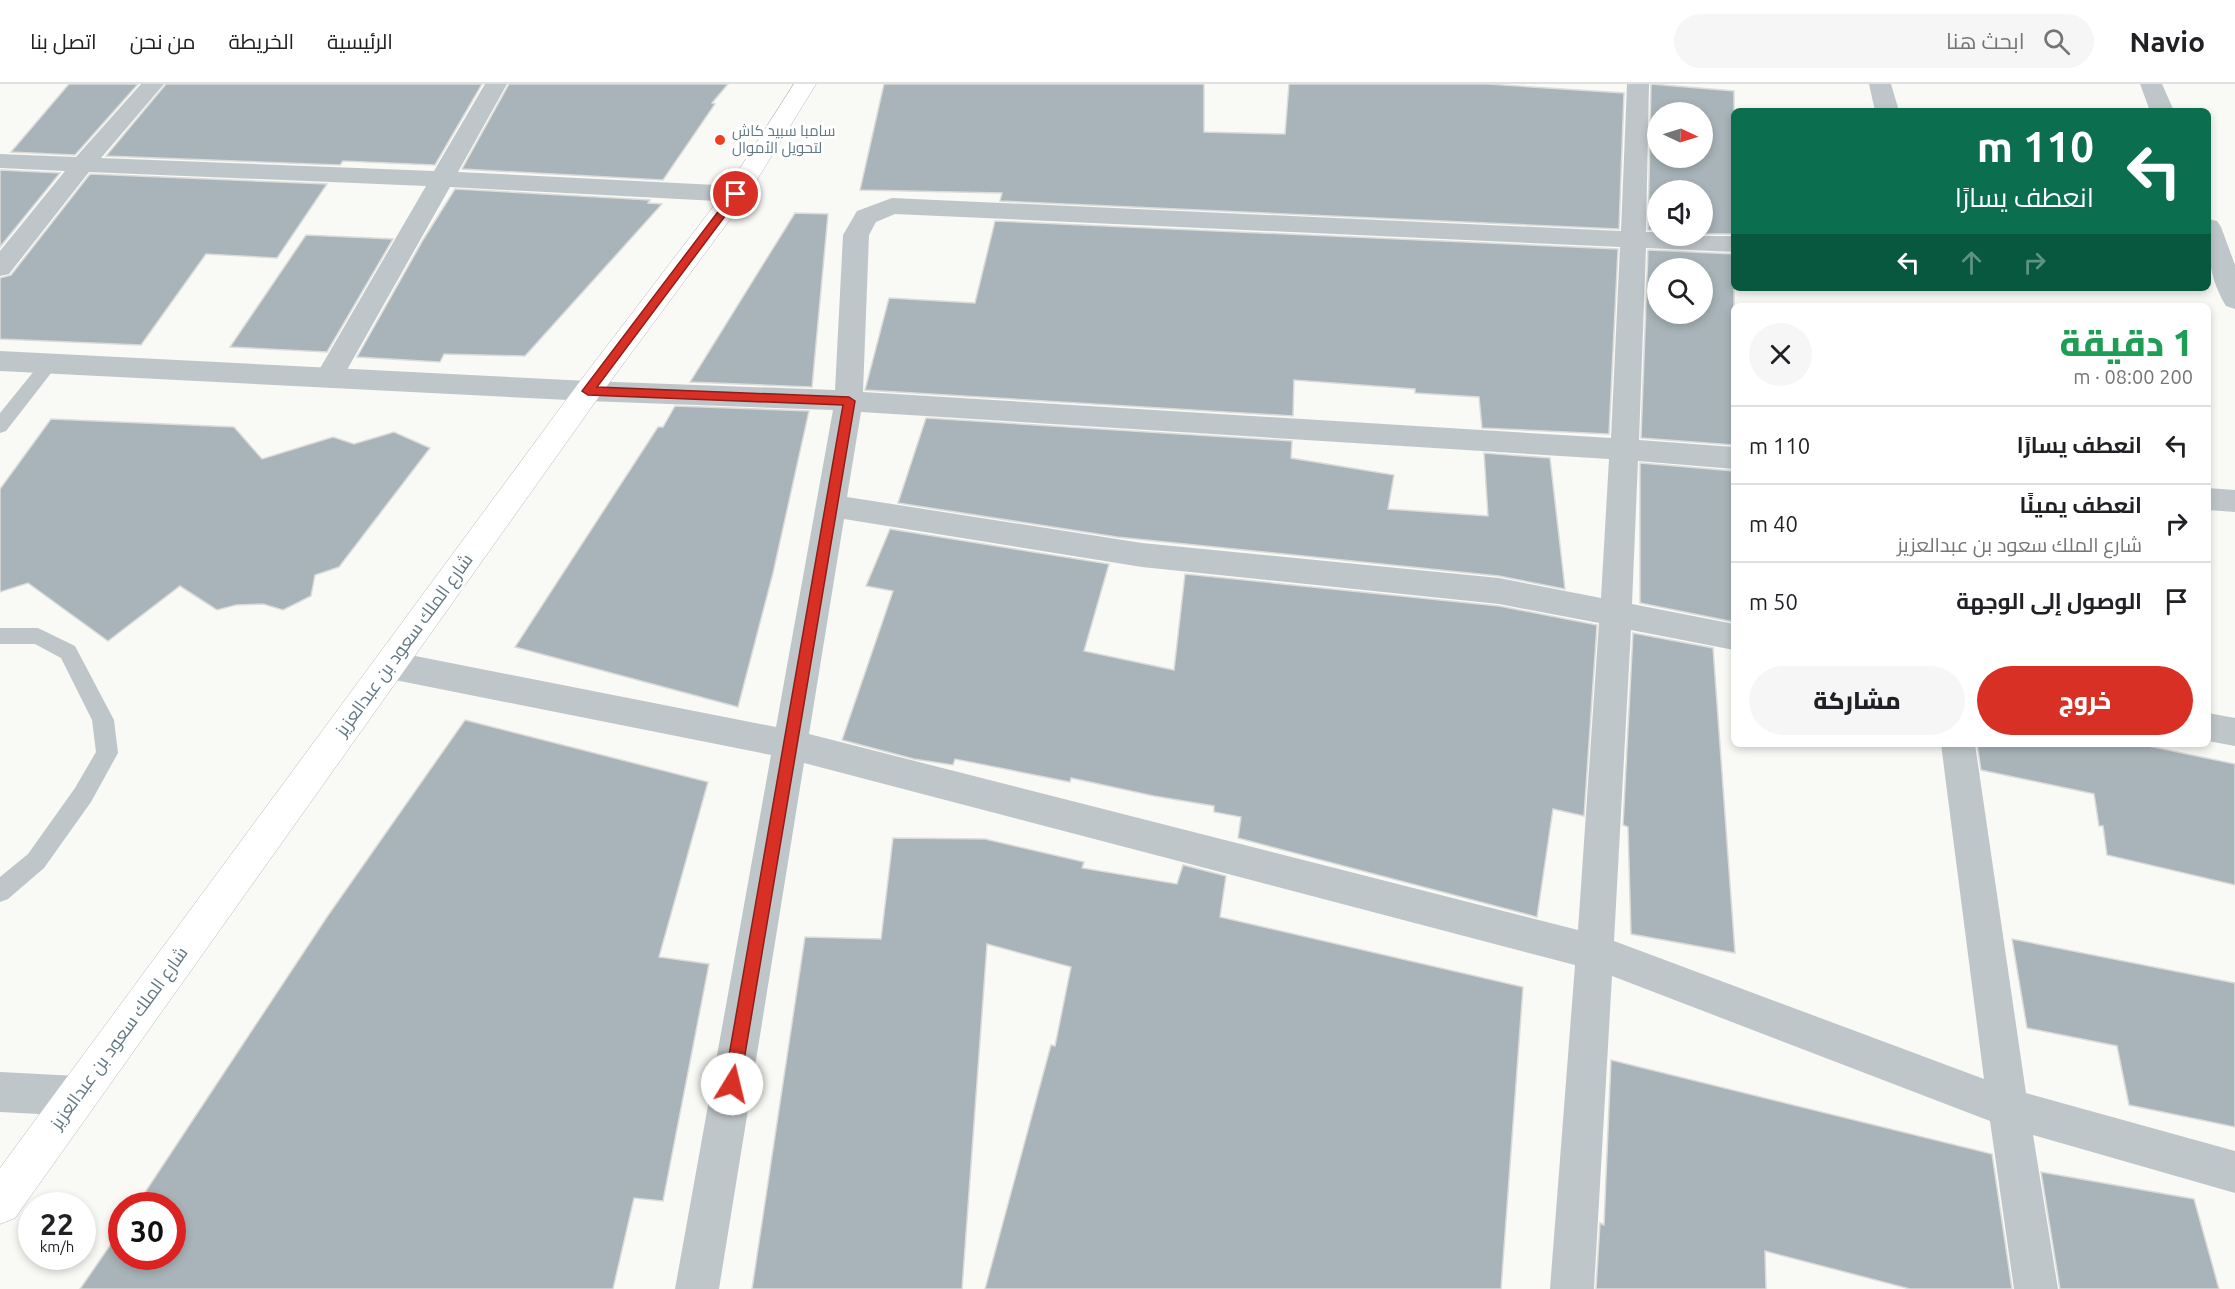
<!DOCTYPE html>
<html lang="ar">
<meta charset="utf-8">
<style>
body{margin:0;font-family:Ubuntu,Cairo,sans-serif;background:#f6f6f6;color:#202124;direction:rtl;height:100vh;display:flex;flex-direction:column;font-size:22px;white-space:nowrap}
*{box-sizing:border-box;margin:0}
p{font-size:20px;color:#757577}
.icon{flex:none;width:33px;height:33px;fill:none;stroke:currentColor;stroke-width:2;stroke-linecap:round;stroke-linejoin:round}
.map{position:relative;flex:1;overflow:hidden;direction:ltr}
.panel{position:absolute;left:1731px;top:219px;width:480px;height:444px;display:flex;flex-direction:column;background:#fff;border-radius:9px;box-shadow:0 3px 9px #0003;direction:rtl}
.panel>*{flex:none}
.guide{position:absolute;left:1731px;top:24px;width:480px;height:183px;border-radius:9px;box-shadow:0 3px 9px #0003;direction:rtl;background:#0b6e4f;color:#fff;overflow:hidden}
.needle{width:39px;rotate:94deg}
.buttons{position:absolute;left:1647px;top:18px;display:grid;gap:12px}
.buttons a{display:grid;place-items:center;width:66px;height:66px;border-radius:50%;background:#fff;box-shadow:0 3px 9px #0003;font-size:30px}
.speed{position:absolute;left:18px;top:1108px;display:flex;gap:12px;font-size:30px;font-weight:700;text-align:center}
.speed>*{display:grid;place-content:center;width:78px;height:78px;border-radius:50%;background:#fff;box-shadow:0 3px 9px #0003;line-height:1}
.speed small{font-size:15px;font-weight:400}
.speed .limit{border:9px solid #d22;background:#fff;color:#111}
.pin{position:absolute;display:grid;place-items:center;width:51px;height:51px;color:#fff;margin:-26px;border:3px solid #fff;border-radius:50%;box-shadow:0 2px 6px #0007}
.me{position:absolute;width:66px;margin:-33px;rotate:9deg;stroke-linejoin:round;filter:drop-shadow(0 0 4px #0008)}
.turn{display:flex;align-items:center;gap:21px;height:126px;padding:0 18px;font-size:27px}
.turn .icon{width:78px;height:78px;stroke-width:2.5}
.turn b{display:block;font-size:42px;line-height:51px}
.lanes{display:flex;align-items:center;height:57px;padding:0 18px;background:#0003;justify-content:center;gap:30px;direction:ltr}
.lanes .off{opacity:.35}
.round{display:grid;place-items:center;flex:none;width:63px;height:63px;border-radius:32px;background:#f6f6f6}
.overview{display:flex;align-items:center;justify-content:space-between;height:102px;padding:0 18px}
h1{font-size:36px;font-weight:800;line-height:45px;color:#1e9e55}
.primary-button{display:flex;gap:12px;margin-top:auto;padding:12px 18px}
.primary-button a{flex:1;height:69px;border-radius:36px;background:#d93025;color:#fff;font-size:24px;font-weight:800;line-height:69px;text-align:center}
.primary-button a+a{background:#f6f6f6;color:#202124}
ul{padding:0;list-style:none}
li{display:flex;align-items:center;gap:18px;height:78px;padding:0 18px;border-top:2px solid #e0e0e0}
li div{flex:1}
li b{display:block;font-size:22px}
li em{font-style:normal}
header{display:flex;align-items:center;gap:36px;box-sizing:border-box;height:84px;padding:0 30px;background:#fff;border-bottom:2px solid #e0e0e0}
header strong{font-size:28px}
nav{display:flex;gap:33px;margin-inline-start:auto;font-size:21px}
.search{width:420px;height:54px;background:#f6f6f6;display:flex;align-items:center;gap:15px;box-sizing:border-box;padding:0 21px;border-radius:33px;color:#757577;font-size:22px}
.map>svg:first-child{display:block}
</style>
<header>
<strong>Navio</strong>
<div class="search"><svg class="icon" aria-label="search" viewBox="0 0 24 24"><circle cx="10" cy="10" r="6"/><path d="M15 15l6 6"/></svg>ابحث هنا</div>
<nav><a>الرئيسية</a><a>الخريطة</a><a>من نحن</a><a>اتصل بنا</a></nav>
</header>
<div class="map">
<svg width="2235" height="1205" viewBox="0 0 2235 1205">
<rect width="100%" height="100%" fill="#f9f9f6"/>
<g fill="#a8b4b9" stroke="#dbdbd9" stroke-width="1.5" fill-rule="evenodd">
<path d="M69 0H138L75 71 11 68Z"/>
<path d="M166 0H482L435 81 343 77 340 81 106 72Z"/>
<path d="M509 0H728L712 19 715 20 663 96 462 85Z"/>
<path d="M884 0H1204V48L1285 50 1289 0H1488L1624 9 1619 145 1000 117 1002 109 860 106Z"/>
<path d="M1651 0 1734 7V150H1702V106H1658V146H1648ZM1658 28H1702V74H1658Z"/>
<path d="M0 86 60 89 0 163Z"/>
<path d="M90 90 327 100 277 174 206 170 141 261 0 255V194L11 191Z"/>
<path d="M455 105 650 116 648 119 662 120 525 272 444 270 440 278 357 273 423 156Z"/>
<path d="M795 129 828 130 812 303 690 298Z"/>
<path d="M995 137 1618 165 1609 350 1482 344 1479 313 1415 309V305L1294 296 1293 332 865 306 889 214 975 219Z"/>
<path d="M306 151 393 155 327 268 230 263Z"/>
<path d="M1648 166 1734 170V361L1641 354ZM1658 184H1702V230H1658Z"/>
<path d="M675 322 809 327 773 489 738 623 515 563 658 343H663Z"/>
<path d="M926 334 1292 357 1291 374 1394 391 1388 425 1488 432 1484 369 1550 374 1565 505 1499 492 1117 453 898 419Z"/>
<path d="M51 335 234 343 262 375 333 353 354 360 394 348 430 364 339 483 315 491 311 512 283 526 263 520 236 521 217 526 180 502 108 557 28 499 0 508V405Z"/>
<path d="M1640 379 1734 387V538L1640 519Z"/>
<path d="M890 445 1109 480 1084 567 1174 586 1185 490 1499 522 1597 541 1584 732 1553 725 1537 833 1238 754 1241 733 1214 728V722L1154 712 1071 694 1070 698 955 675 953 681 914 675 842 656 893 507 866 502Z"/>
<path d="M1633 549 1713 564 1735 869 1631 850 1628 743 1623 741Z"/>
<path d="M465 636 708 698 659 873 709 880 663 1117 634 1114 613 1205H80L122 1144V1173H172V1122H136L327 833Z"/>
<path d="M1977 660H2139L2235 680V801L2107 771 2103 742H2099L2094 710 1981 686Z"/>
<path d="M893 754 985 755 1084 778 1082 784 1177 800 1183 781 1226 792 1220 833 1523 903 1501 1205H985L1051 961 1055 962 1071 883 987 860 962 1205H752L805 853 881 855Z"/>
<path d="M2012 855 2235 899V1043L2129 1021 2117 962 2027 944Z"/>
<path d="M1611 976 1992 1070 2012 1205H1910L1765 1167 1766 1205H1596L1600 1139 1604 1141Z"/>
<path d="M2041 1088 2194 1115 2219 1205H2060Z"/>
</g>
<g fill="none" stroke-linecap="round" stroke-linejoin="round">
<g stroke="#b3babe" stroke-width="1">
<path id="primary" d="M794 0H816L745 115 598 314 15 1134 0 1140V1084L578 300 726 106Z"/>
</g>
<g fill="#bfc6c9" fill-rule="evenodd">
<path d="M49 274 55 276 58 280 55 284 6 347 0 349V329L43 276Z"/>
<path d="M0 544H38L75 562 114 636 118 669 91 718 44 784 8 815 0 818V793L28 770 75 704 96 668 92 636 61 574 35 560H0Z"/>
</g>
<g fill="#bfc6c9" fill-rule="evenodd">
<path d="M141 0H164L101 74 434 87 485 0H507L458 88 736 102 745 105 748 110 745 115 736 118 450 103 339 300 329 303 319 300 315 293 426 102 89 88 9 190 0 192V167L65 87 0 84V70L76 73Z"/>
<path d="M1627 0H1649L1646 148H1658V152H1734V168L1646 164 1639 356 1734 363V385L1638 377 1632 520 1734 540V566L1631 546 1614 857 1984 995 1941 660H1975L2026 1009 2235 1067V1109L2033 1051 2058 1205H2014L1990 1037 1612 892 1594 1205H1550L1575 881 804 679 719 1205H675L771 671 390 595 378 591 374 581 378 571 390 567 776 643 833 326 588 317 578 314 574 307 578 300 588 297 835 306 843 151 857 127 892 114 1621 147ZM895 130 1620 163 1611 354 863 308 869 151 876 138ZM861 328 1609 375 1601 514 1499 494 1142 459 847 413ZM844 435 1142 483 1499 520 1599 539 1578 846 809 650Z"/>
<path d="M1869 0H1891L1899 27H1875Z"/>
<path d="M2140 0H2162L2174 27H2150Z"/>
<path d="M2208 135 2217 137 2221 143 2235 181V225L2226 222C2208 193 2208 167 2208 135Z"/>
<path d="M2208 404 2235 406V428L2208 426Z"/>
<path d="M2208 629 2235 634V662L2208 657Z"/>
</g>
<g fill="#bfc6c9" fill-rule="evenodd">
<path d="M0 267 588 297 598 300 602 307 598 314 588 317 0 287Z"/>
<path d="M0 988 77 992 91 998 97 1012 91 1026 77 1032 0 1028Z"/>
</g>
<use href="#primary" fill="#fff" fill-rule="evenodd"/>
</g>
<path fill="#d93025" stroke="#8d1f18" stroke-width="1.5" d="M736 107 741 110 740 112 597 303 849 313 855 317 740 1000 738 1006 732 1009 726 1006 724 1000 843 321 588 311 582 307 733 108Z"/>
<circle fill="#f03f1f" stroke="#fff" stroke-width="2" cx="720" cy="56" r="6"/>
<g text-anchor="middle" stroke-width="6" stroke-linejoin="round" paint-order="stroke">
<g font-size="15" fill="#627884" stroke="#fff" text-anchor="start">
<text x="732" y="52">سامبا سبيد كاش<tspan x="732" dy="17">لتحويل الأموال</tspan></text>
</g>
<g font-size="18" fill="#627884" stroke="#fff">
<text transform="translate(404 561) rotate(-54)" y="6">شارع الملك سعود بن عبدالعزيز</text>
<text transform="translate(119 954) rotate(-54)" y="6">شارع الملك سعود بن عبدالعزيز</text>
</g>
</g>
</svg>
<div class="buttons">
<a><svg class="needle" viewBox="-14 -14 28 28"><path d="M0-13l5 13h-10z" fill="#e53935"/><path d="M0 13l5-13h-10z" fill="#757577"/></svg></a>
<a><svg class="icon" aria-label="sound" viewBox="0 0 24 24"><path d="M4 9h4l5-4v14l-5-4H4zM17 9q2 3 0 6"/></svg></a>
<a><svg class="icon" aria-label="search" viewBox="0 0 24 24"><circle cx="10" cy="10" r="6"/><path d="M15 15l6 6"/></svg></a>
</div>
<div class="speed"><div>22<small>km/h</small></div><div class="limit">30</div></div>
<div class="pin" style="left:736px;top:110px;background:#d93025"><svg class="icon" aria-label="arrive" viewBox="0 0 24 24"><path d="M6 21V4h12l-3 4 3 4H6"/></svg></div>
<svg class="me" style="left:732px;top:1000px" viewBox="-20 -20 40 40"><circle r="19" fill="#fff"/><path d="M0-13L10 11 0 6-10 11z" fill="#d93025"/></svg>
<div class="guide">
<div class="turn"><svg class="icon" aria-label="left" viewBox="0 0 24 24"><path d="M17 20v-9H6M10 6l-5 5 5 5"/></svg><div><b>110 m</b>انعطف يسارًا</div></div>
<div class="lanes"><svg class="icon" aria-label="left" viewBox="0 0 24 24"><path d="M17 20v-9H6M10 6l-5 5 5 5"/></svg><svg class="icon off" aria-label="ahead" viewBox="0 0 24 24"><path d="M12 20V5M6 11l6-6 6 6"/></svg><svg class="icon off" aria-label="right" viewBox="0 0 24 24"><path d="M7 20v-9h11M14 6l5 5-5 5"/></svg></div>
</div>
<section class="panel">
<div class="overview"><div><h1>1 دقيقة</h1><p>200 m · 08:00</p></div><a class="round"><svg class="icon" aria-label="close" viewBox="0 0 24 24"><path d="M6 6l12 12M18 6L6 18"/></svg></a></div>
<ul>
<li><svg class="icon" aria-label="left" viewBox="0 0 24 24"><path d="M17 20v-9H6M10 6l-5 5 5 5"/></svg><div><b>انعطف يسارًا</b></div><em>110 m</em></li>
<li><svg class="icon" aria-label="right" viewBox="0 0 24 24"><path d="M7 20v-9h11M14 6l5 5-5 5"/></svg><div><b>انعطف يمينًا</b><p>شارع الملك سعود بن عبدالعزيز</p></div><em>40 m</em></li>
<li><svg class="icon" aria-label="arrive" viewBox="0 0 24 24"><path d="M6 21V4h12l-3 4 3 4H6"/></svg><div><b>الوصول إلى الوجهة</b></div><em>50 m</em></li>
</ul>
<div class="primary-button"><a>خروج</a><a>مشاركة</a></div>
</section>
</div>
